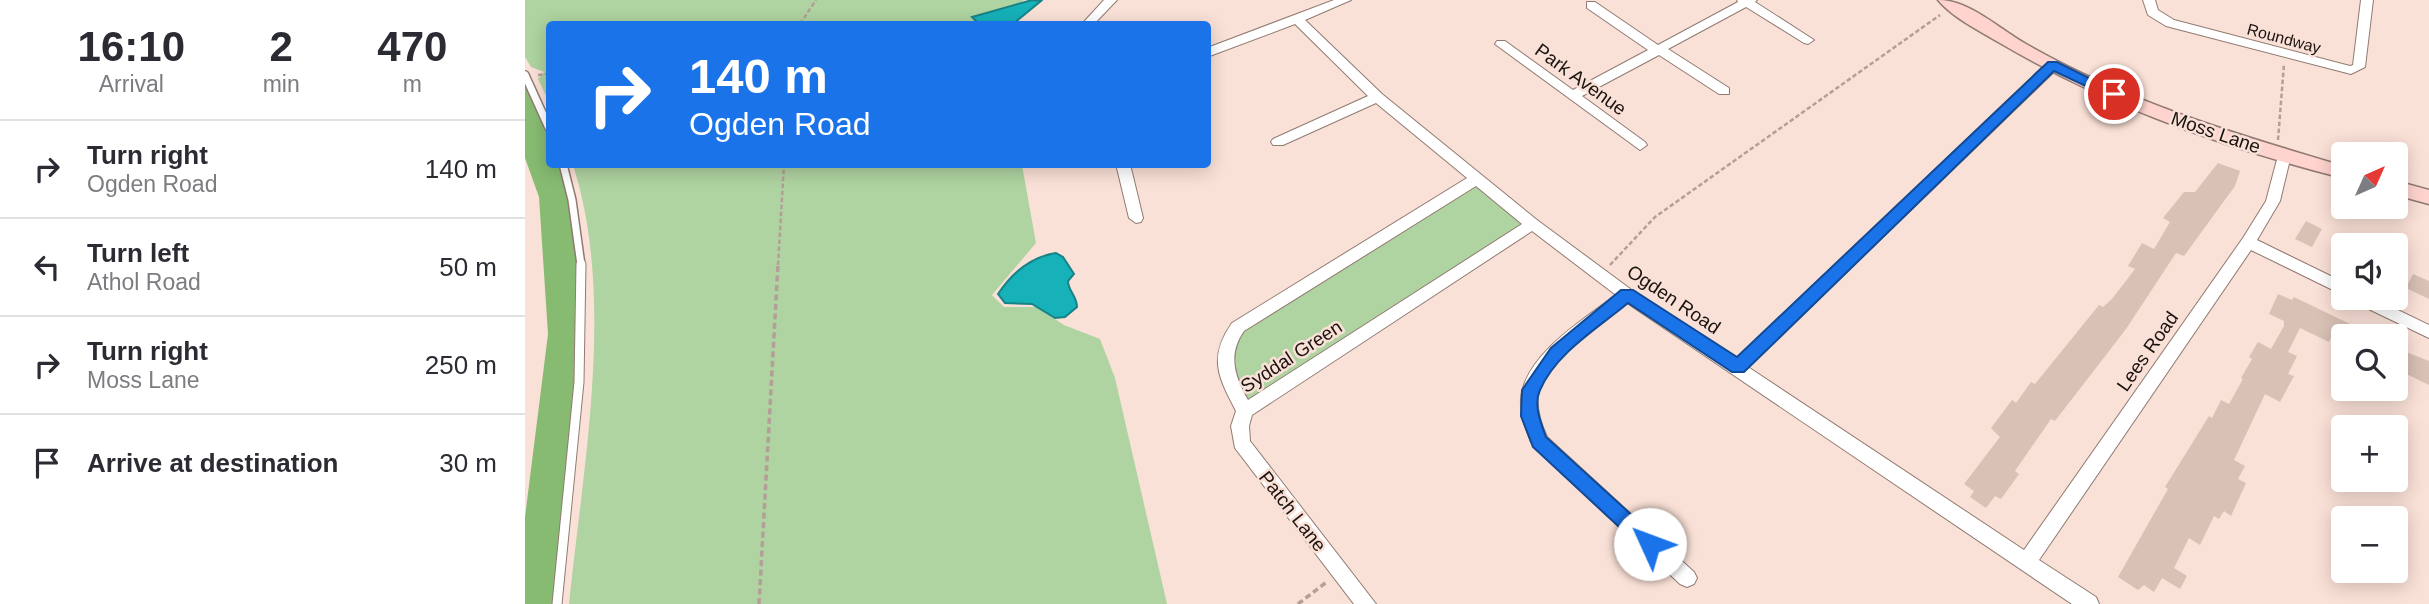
<!DOCTYPE html>
<meta charset="utf-8">
<style>
body{margin:0;font-family:Arial,sans-serif;background:#f7f7f7;color:#2b2b33;height:100vh;display:flex;flex-direction:column;font-size:26px;white-space:nowrap}
*{box-sizing:border-box;margin:0}
p{font-size:23px;color:#7c7c81}
.icon{flex:none;width:38px;height:38px;fill:none;stroke:currentColor;stroke-width:2;stroke-linecap:round;stroke-linejoin:round}
.map{position:relative;flex:1;overflow:hidden}
.details{display:flex;flex-direction:column;background:#fff;width:525px}
.details>*{flex:none}
.top-card{position:absolute;left:21px;top:21px;width:665px;height:147px;border-radius:7px;box-shadow:0 4px 18px #0003;background:#1a73e8;color:#fff;overflow:hidden}
.needle{width:46px;rotate:45deg}
.tools{position:absolute;left:1806px;top:142px;display:grid;gap:14px}
.tools a{display:grid;place-items:center;width:77px;height:77px;border-radius:7px;background:#fff;box-shadow:0 4px 18px #0003;font-size:35px}
.pin{position:absolute;display:grid;place-items:center;width:60px;height:60px;color:#fff;margin:-30px;border:4px solid #fff;border-radius:50%;box-shadow:0 2px 7px #0007}
.me{position:absolute;width:77px;margin:-38px;rotate:313deg;stroke-linejoin:round;filter:drop-shadow(0 0 5px #0008)}
.turn{display:flex;align-items:center;gap:24px;height:147px;padding:0 28px;font-size:32px}
.turn .icon{width:91px;height:91px;stroke-width:2.5}
.turn b{display:block;font-size:49px;line-height:60px}
.eta{display:flex;justify-content:space-evenly;align-items:center;height:119px;text-align:center}
.eta b{font-size:42px;font-weight:600;line-height:49px}
ul{padding:0;list-style:none}
li{display:flex;align-items:center;gap:21px;height:98px;padding:0 28px;border-top:2px solid #e1e1e2}
li div{flex:1}
li b{display:block;font-size:26px}
li em{font-style:normal}
main{display:flex;flex:1;min-height:0}
.map>svg:first-child{display:block}
</style>
<main>
<section class="details">
<div class="eta">
<div><b>16:10</b><p>Arrival</p></div>
<div><b>2</b><p>min</p></div>
<div><b>470</b><p>m</p></div>
</div>
<ul>
<li><svg class="icon" aria-label="right" viewBox="0 0 24 24"><path d="M7 20v-9h11M14 6l5 5-5 5"/></svg><div><b>Turn right</b><p>Ogden Road</p></div><em>140 m</em></li>
<li><svg class="icon" aria-label="left" viewBox="0 0 24 24"><path d="M17 20v-9H6M10 6l-5 5 5 5"/></svg><div><b>Turn left</b><p>Athol Road</p></div><em>50 m</em></li>
<li><svg class="icon" aria-label="right" viewBox="0 0 24 24"><path d="M7 20v-9h11M14 6l5 5-5 5"/></svg><div><b>Turn right</b><p>Moss Lane</p></div><em>250 m</em></li>
<li><svg class="icon" aria-label="arrive" viewBox="0 0 24 24"><path d="M6 21V4h12l-3 4 3 4H6"/></svg><div><b>Arrive at destination</b></div><em>30 m</em></li>
</ul>
</section>
<div class="map">
<svg width="1904" height="604" viewBox="0 0 1904 604">
<rect width="100%" height="100%" fill="#fae1d7"/>
<g fill="#afd3a1">
<path d="M0 0H499L467 24H24V102L13 79 19 72 6 67 0 57Z"/>
<path d="M48 165H497L511 243 467 295 479 307H511L539 325 575 339 590 378 642 604H44C58 466 91 299 48 165Z"/>
<path d="M951 179 1007 224 720 411 702 339Z"/>
</g>
<path fill="#87bb72" d="M0 75 24 128V164L38 165 58 274 56 354 32 604H0V517L23 334 14 197 0 158Z"/>
<g fill="#16b1b9" stroke="#188286" stroke-width="2">
<path d="M507 0 516 1 488 24H454L447 17Z"/>
<path d="M531 253 538 257 549 274 543 281C543 291 552 296 552 307L540 317 530 318 507 304 480 303 473 294C487 273 505 257 531 253Z"/>
</g>
<g fill="#d8c1b5">
<path d="M1693 163 1715 171 1710 186 1659 256 1651 253 1601 329 1530 421 1526 419 1490 471 1494 474 1476 499 1470 496 1461 508 1445 497 1449 491 1439 484 1475 437 1466 428 1487 400 1491 403 1506 382 1510 384 1574 305 1578 307 1587 299 1610 269 1603 266 1617 243 1629 249 1645 222 1638 218 1659 192H1670Z"/>
<path d="M1781 221 1797 229 1787 247 1770 239Z"/>
<path d="M1888 274 1904 281V299L1881 288Z"/>
<path d="M1753 294 1767 300 1769 297 1850 336H1819L1809 331 1804 342 1775 328 1763 352 1772 356 1763 374 1769 376 1755 402 1740 394 1709 460 1720 466 1713 479 1721 483 1706 516 1699 511 1694 519 1689 516 1675 545 1664 538 1649 568 1662 576 1655 589 1637 578 1629 592 1619 585 1613 590 1593 577 1643 489 1640 487 1684 416 1687 418 1696 400 1704 404 1718 379 1716 378 1727 359 1724 357 1733 342 1746 349 1759 326V321L1744 314Z"/>
<path d="M1871 348 1904 361V385L1871 369Z"/>
</g>
<g fill="none" stroke-linecap="round" stroke-linejoin="round">
<g stroke="#907a71" stroke-width="10">
<g id="service-far1">
<path d="M0 75 24 128"/>
<path d="M38 164 47 200 56 265"/>
</g>
</g>
<g stroke="#907a71" stroke-width="11">
<path id="service" d="M32 604 54 382 56 264"/>
</g>
<g stroke="#907a71" stroke-width="2">
<g id="minor">
<path d="M579 0H592L569 24H557Z"/>
<path d="M809 0H826L780 20 857 94 1012 220 1108 291 1211 359 1523 62H1533V68L1223 367 1499 550 1718 238 1741 201 1754 152H1764L1766 155 1755 201 1732 240 1818 282V295L1726 250 1514 560 1571 597 1574 604H1547L1102 303C1075 325 1019 358 1013 395 1011 410 1016 424 1022 437L1169 572 1172 578 1169 584 1162 587 1155 584 1009 447 1006 442C1001 429 995 415 996 400 998 356 1059 319 1091 295L1007 231 727 415 724 426 725 441 851 604H829L710 448 706 426 711 411C693 377 683 357 707 323L942 178 851 103 758 145H748L746 142 748 139 843 96 770 24 682 57V48ZM951 186 997 224 723 400C710 377 702 355 719 331Z"/>
<path d="M1212 0H1232L1230 2 1289 40 1283 44 1279 43 1221 7 1143 49 1204 88V94H1194L1134 55 1057 96 1120 142 1122 145 1115 150 970 44 972 41H980L1048 90 1123 50 1062 8V2H1070L1133 45 1213 2Z"/>
<path d="M1618 0H1630L1633 10 1649 20 1825 66 1828 65 1836 0H1848L1840 67 1826 74 1641 26 1623 15Z"/>
<path d="M591 164H605L618 218 616 222 611 223 604 218Z"/>
<path d="M1827 298H1848L1904 325V338L1829 302Z"/>
</g>
</g>
<g stroke="#907a71" stroke-width="3">
<g id="secondary">
<path d="M1413 0C1445 0 1474 29 1501 44 1600 101 1710 134 1818 166V178C1699 148 1581 105 1475 43 1455 31 1428 18 1413 0Z"/>
<path d="M1871 181 1904 190V204L1871 195Z"/>
</g>
</g>
<g stroke="#b39f97" stroke-width="2.5" stroke-dasharray="4.5 2.5" stroke-linecap="butt">
<path d="M275 24 291 0"/>
<path d="M13 75 24 74"/>
<path d="M1753 140 1759 64"/>
<path d="M253 265 259 164"/>
<path d="M1085 265 1130 217 1415 15"/>
</g>
<g stroke="#b39f97" stroke-width="3.5" stroke-dasharray="6 3.5" stroke-linecap="butt">
<path d="M234 604 253 264"/>
<path d="M773 604 803 581"/>
</g>
<use href="#service-far1" stroke="#fff" stroke-width="7"/>
<use href="#service" stroke="#fff" stroke-width="9"/>
<use href="#minor" fill="#fff" fill-rule="evenodd"/>
<use href="#secondary" fill="#ffd4cf" fill-rule="evenodd"/>
</g>
<path fill="#1a73e8" stroke="#114b97" stroke-width="2" d="M1523 62H1532L1596 94 1584 97 1529 71 1219 372H1207L1103 303C1073 328 1031 353 1015 390 1008 405 1016 423 1021 437L1132 538 1135 544 1132 550 1125 553 1119 550 1008 447 996 416 997 390 1026 348 1096 290H1108L1212 357Z"/>
<g text-anchor="middle" stroke-width="5" stroke-linejoin="round" paint-order="stroke">
<g font-size="16" fill="#1b130f" stroke="#fae1d7">
<text transform="translate(1759 38) rotate(15)" y="6">Roundway</text>
</g>
<g font-size="19" fill="#1b130f" stroke="#fae1d7">
<text transform="translate(1056 79) rotate(36)" y="7">Park Avenue</text>
<text transform="translate(1691 132) rotate(19)" y="7">Moss Lane</text>
<text transform="translate(1149 299) rotate(34)" y="7">Ogden Road</text>
<text transform="translate(1622 351) rotate(-55)" y="7">Lees Road</text>
<text transform="translate(766 356) rotate(-33)" y="7">Syddal Green</text>
<text transform="translate(768 511) rotate(52)" y="7">Patch Lane</text>
</g>
</g>
</svg>
<div class="tools">
<a><svg class="needle" viewBox="-14 -14 28 28"><path d="M0-13l5 13h-10z" fill="#e53935"/><path d="M0 13l5-13h-10z" fill="#7c7c81"/></svg></a>
<a><svg class="icon" aria-label="sound" viewBox="0 0 24 24"><path d="M4 9h4l5-4v14l-5-4H4zM17 9q2 3 0 6"/></svg></a>
<a><svg class="icon" aria-label="search" viewBox="0 0 24 24"><circle cx="10" cy="10" r="6"/><path d="M15 15l6 6"/></svg></a>
<a>+</a>
<a>−</a>
</div>
<div class="pin" style="left:1589px;top:94px;background:#d93025"><svg class="icon" aria-label="arrive" viewBox="0 0 24 24"><path d="M6 21V4h12l-3 4 3 4H6"/></svg></div>
<svg class="me" style="left:1125px;top:544px" viewBox="-20 -20 40 40"><circle r="19" fill="#fff"/><path d="M0-13L10 11 0 6-10 11z" fill="#1a73e8"/></svg>
<div class="top-card">
<div class="turn"><svg class="icon" aria-label="right" viewBox="0 0 24 24"><path d="M7 20v-9h11M14 6l5 5-5 5"/></svg><div><b>140 m</b>Ogden Road</div></div>
</div>
</div>
</main>
